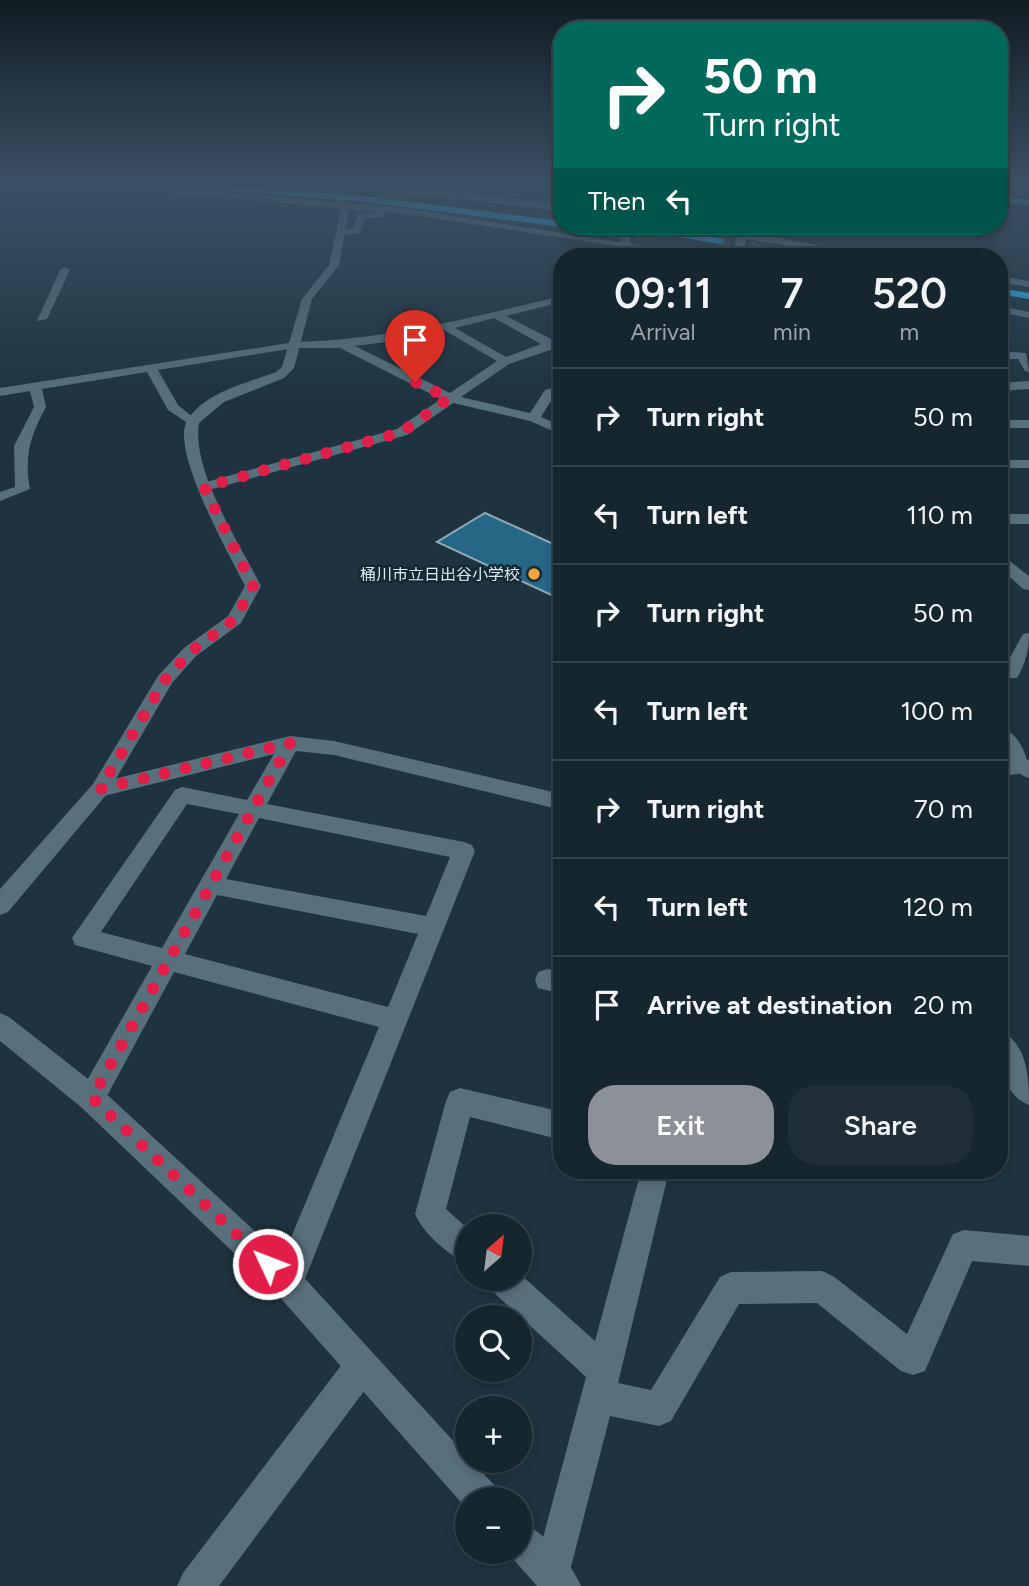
<!DOCTYPE html>
<meta charset="utf-8">
<style>
body{margin:0;font-family:Figtree,"Noto Sans JP",sans-serif;background:#1f2e37;color:#f1f3f6;height:100vh;display:flex;flex-direction:column;font-size:26px;white-space:nowrap}
*{box-sizing:border-box;margin:0}
p{font-size:23px;color:#9ea5aa}
.icon{flex:none;width:38px;height:38px;fill:none;stroke:currentColor;stroke-width:2;stroke-linecap:round;stroke-linejoin:round}
.map{position:relative;flex:1;overflow:hidden}
.details{position:absolute;left:553px;top:248px;width:455px;height:931px;display:flex;flex-direction:column;background:#16262f;border-radius:28px;box-shadow:0 4px 10px #0003,0 0 0 2px #35434b}
.details>*{flex:none}
.banner{position:absolute;left:553px;top:21px;width:455px;height:214px;border-radius:28px;box-shadow:0 4px 10px #0003,0 0 0 2px #35434b;background:#00695c;color:#fff;overflow:hidden}
.needle{width:46px;rotate:28deg}
.buttons{position:absolute;left:455px;top:1214px;display:grid;gap:14px}
.buttons a{display:grid;place-items:center;width:77px;height:77px;border-radius:50%;background:#16262f;box-shadow:0 4px 10px #0003,0 0 0 2px #35434b;font-size:35px}
.pin{position:absolute;display:grid;place-items:center;width:60px;height:60px;color:#fff;margin:-72px -30px;border-radius:50% 50% 50% 0;rotate:-45deg;box-shadow:0 0 7px #0007}
.pin .icon{rotate:45deg}
.me{position:absolute;width:77px;margin:-38px;rotate:313deg;stroke-linejoin:round;filter:drop-shadow(0 0 5px #0008)}
.turn{display:flex;align-items:center;gap:24px;height:147px;padding:0 35px;font-size:32px}
.turn .icon{width:91px;height:91px;stroke-width:2.5}
.turn b{display:block;font-size:49px;line-height:60px}
.then{display:flex;align-items:center;height:66px;padding:0 35px;background:#0003;gap:14px;font-size:26px}
.eta{display:flex;justify-content:space-evenly;align-items:center;height:119px;text-align:center}
.eta b{font-size:42px;font-weight:600;line-height:49px}
.action{display:flex;gap:14px;margin-top:auto;padding:14px 35px}
.action a{flex:1;height:80px;border-radius:28px;background:#8c9099;color:#fff;font-size:28px;font-weight:600;line-height:80px;text-align:center}
.action a+a{background:#1f2e37;color:#f1f3f6}
ul{padding:0;list-style:none}
li{display:flex;align-items:center;gap:21px;height:98px;padding:0 35px;border-top:2px solid #35434b}
li div{flex:1}
li b{display:block;font-size:26px}
li em{font-style:normal}
.map>svg:first-child{display:block}
</style>
<div class="map">
<svg width="1029" height="1586" viewBox="0 0 1029 1586">
<rect width="100%" height="100%" fill="#1e333f"/>
<path fill="#266786" stroke="#8fa7b6" stroke-width="2" d="M485 513 562 548V600L437 542Z"/>
<g fill="none" stroke-linecap="round" stroke-linejoin="round">
<g stroke="#3a4e5a" stroke-width="10" stroke-dasharray="10 4.5" stroke-linecap="butt">
<path d="M593 228 651 237"/>
<path d="M720 241 758 248"/>
</g>
<g fill="#586f7c" fill-rule="evenodd">
<path d="M0 181H107L411 209 713 257H691L411 215 97 186 0 183Z"/>
<path d="M291 181 451 191 562 205V211Z"/>
<path d="M384 212 387 217 365 218 360 233 342 235 337 232 353 229 358 214Z"/>
<path d="M679 226 742 231 879 257H858L746 239 744 257H734L737 237Z"/>
<path d="M65 267 70 270 47 319 37 321 60 270Z"/>
<path d="M999 276 1029 281V287L999 282Z"/>
<path d="M562 296V302L506 316 553 340H562V346L509 364 461 397 530 413 545 390 562 385V393L554 396 541 417 562 426V435L530 421 453 403 407 435 209 490H199V484L397 429 441 399 340 348H295L158 370 178 405 199 422 192 426 168 410 147 372 42 389 46 407C30 436 24 456 30 489L0 501V492L15 487 14 446 34 407 30 391 0 396V388L295 342C389 340 472 317 562 296ZM494 318 541 344 506 357 455 328ZM444 330 497 361 450 393 355 346 402 340Z"/>
<path d="M999 306 1029 312V318L999 312Z"/>
<path d="M999 351 1026 353 1029 372 1025 371 1018 359H999Z"/>
<path d="M1029 381V389L999 391V383Z"/>
<rect x="999" y="420" width="30" height="8"/>
<rect x="999" y="460" width="30" height="8"/>
<rect x="999" y="514" width="30" height="10"/>
<path d="M999 553 1029 576V590L1023 589 999 567Z"/>
<path d="M1029 633C1029 651 1026 662 1017 678H1003L1001 674 1023 634Z"/>
<path d="M290 736 334 741 562 794V810L334 755 296 751 267 804 464 842 472 845 475 851 299 1294 288 1299 277 1294 272 1283 379 1027 174 972 101 1107 91 1111 81 1107 77 1098 152 966 75 945 72 938 175 790 182 787 247 800 274 754 100 797 93 794 90 789 93 784ZM187 804 239 814 162 948 101 932ZM259 818 450 857 426 916 226 879ZM217 895 418 934 388 1007 185 954Z"/>
<path d="M1025 759 1029 760V772L999 777V763Z"/>
<path d="M547 969 562 972V994L538 988 535 980 538 972Z"/>
<path d="M999 1031C1028 1042 1029 1079 1029 1105 1000 1094 999 1057 999 1031Z"/>
<path d="M460 1088 562 1112V1140L470 1117 446 1209 467 1228V1263C448 1255 423 1233 415 1214L446 1101 450 1092Z"/>
<path d="M641 1171H669L618 1383 651 1390 720 1277 731 1272 822 1271 833 1276 907 1334 953 1234 964 1230 1029 1236V1266L972 1261 925 1371 913 1375 901 1371 817 1303 739 1304 671 1421 659 1426 610 1416 566 1586H538L533 1575 586 1377 491 1290 486 1279H520V1274L595 1341Z"/>
<path d="M361 1350 373 1355 378 1367 373 1379 219 1586H177L183 1573 349 1355Z"/>
</g>
<g fill="#586f7c" fill-rule="evenodd">
<path d="M332 181H340L348 215 339 265 312 299 294 368 284 378 224 402 199 423C191 471 240 544 261 586L241 623 196 656 172 683 107 794 8 912 0 915V889L93 784 158 676 184 648 228 616 245 586C230 556 170 450 187 421 204 392 247 383 276 372L282 367 302 299 329 265 340 215Z"/>
<path d="M619 226H628L633 257H623Z"/>
<path d="M999 727C1021 733 1029 759 1029 778 1008 772 999 747 999 727Z"/>
<path d="M0 1013 9 1017 101 1089 299 1272 467 1456V1461H472L496 1487 501 1500H467V1509L277 1294 81 1107 0 1041Z"/>
<path d="M520 1522C544 1531 571 1562 581 1586H537L507 1552H520Z"/>
</g>
<path fill="#3a99c3" fill-rule="evenodd" d="M999 196 1029 200V206L999 201Z"/>
<g fill="#26b5f3" fill-rule="evenodd">
<path d="M102 181 356 195 562 221V226H565L562 227 356 201Z"/>
<path d="M572 226H595L598 228 593 231Z"/>
<path d="M657 228 720 238 725 241 720 244 654 233Z"/>
<path d="M758 245 812 254 817 257H796L755 250Z"/>
<path d="M999 288 1029 293V299L999 294Z"/>
</g>
</g>
<linearGradient id="sky" x2="0" y2="1"><stop stop-color="#101c23"/><stop offset="0.45" stop-color="#3b5063"/><stop offset="1" stop-color="#3b5063" stop-opacity="0"/></linearGradient>
<rect width="1029" height="403" fill="url(#sky)"/>
<g fill="none" stroke-linecap="round" stroke-linejoin="round">
<path stroke="#e11d48" stroke-width="12" stroke-dasharray="0 21.6" d="M268 1264 92 1098 290 743 100 789 165 680 190 652 235 619 253 586 204 487 402 432 449 398 415 382"/>
</g>
<circle fill="#f3a442" stroke="#142934" stroke-width="2.5" cx="534" cy="574" r="7"/>
<g text-anchor="middle" stroke-width="5" stroke-linejoin="round" paint-order="stroke">
<g font-size="16" fill="#dce8f0" stroke="#142934" text-anchor="end">
<text x="520" y="580">桶川市立日出谷小学校</text>
</g>
</g>
</svg>
<div class="buttons">
<a><svg class="needle" viewBox="-14 -14 28 28"><path d="M0-13l5 13h-10z" fill="#e53935"/><path d="M0 13l5-13h-10z" fill="#9ea5aa"/></svg></a>
<a><svg class="icon" aria-label="search" viewBox="0 0 24 24"><circle cx="10" cy="10" r="6"/><path d="M15 15l6 6"/></svg></a>
<a>+</a>
<a>−</a>
</div>
<div class="pin" style="left:415px;top:382px;background:#d93025"><svg class="icon" aria-label="arrive" viewBox="0 0 24 24"><path d="M6 21V4h12l-3 4 3 4H6"/></svg></div>
<svg class="me" style="left:268px;top:1264px" viewBox="-20 -20 40 40"><circle r="17" fill="#e11d48" stroke="#fff" stroke-width="3"/><path d="M0-11L8 9 0 5-8 9z" fill="#fff"/></svg>
<div class="banner">
<div class="turn"><svg class="icon" aria-label="right" viewBox="0 0 24 24"><path d="M7 20v-9h11M14 6l5 5-5 5"/></svg><div><b>50 m</b>Turn right</div></div>
<div class="then">Then<svg class="icon" aria-label="left" viewBox="0 0 24 24"><path d="M17 20v-9H6M10 6l-5 5 5 5"/></svg></div>
</div>
<section class="details">
<div class="eta">
<div><b>09:11</b><p>Arrival</p></div>
<div><b>7</b><p>min</p></div>
<div><b>520</b><p>m</p></div>
</div>
<ul>
<li><svg class="icon" aria-label="right" viewBox="0 0 24 24"><path d="M7 20v-9h11M14 6l5 5-5 5"/></svg><div><b>Turn right</b></div><em>50 m</em></li>
<li><svg class="icon" aria-label="left" viewBox="0 0 24 24"><path d="M17 20v-9H6M10 6l-5 5 5 5"/></svg><div><b>Turn left</b></div><em>110 m</em></li>
<li><svg class="icon" aria-label="right" viewBox="0 0 24 24"><path d="M7 20v-9h11M14 6l5 5-5 5"/></svg><div><b>Turn right</b></div><em>50 m</em></li>
<li><svg class="icon" aria-label="left" viewBox="0 0 24 24"><path d="M17 20v-9H6M10 6l-5 5 5 5"/></svg><div><b>Turn left</b></div><em>100 m</em></li>
<li><svg class="icon" aria-label="right" viewBox="0 0 24 24"><path d="M7 20v-9h11M14 6l5 5-5 5"/></svg><div><b>Turn right</b></div><em>70 m</em></li>
<li><svg class="icon" aria-label="left" viewBox="0 0 24 24"><path d="M17 20v-9H6M10 6l-5 5 5 5"/></svg><div><b>Turn left</b></div><em>120 m</em></li>
<li><svg class="icon" aria-label="arrive" viewBox="0 0 24 24"><path d="M6 21V4h12l-3 4 3 4H6"/></svg><div><b>Arrive at destination</b></div><em>20 m</em></li>
</ul>
<div class="action"><a>Exit</a><a>Share</a></div>
</section>
</div>
